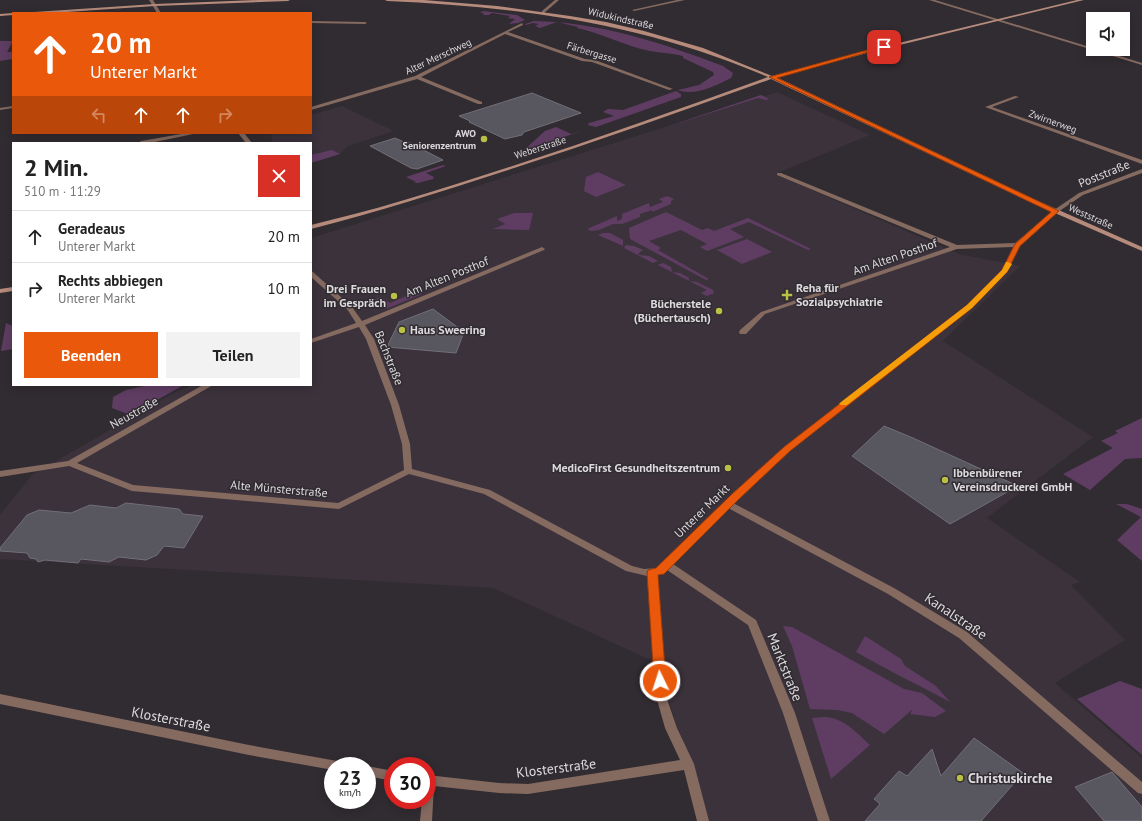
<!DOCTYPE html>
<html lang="de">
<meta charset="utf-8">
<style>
body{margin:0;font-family:"PT Sans",sans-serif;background:#f2f2f2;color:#222;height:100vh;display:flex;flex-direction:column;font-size:15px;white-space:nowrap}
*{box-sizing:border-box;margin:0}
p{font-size:13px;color:#767676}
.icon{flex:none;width:22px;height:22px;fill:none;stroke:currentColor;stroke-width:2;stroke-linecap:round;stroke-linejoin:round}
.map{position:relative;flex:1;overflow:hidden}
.side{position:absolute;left:12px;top:142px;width:300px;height:244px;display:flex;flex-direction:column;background:#fff;border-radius:0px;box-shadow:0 2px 10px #0003}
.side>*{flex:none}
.guide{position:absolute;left:12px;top:12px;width:300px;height:122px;border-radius:0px;box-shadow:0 2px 10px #0003;background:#ea580c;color:#fff;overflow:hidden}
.buttons{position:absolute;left:1086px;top:12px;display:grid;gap:8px}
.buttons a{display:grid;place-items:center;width:44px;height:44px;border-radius:0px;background:#fff;box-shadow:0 2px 10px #0003;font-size:20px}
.speed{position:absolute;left:324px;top:757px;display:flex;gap:8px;font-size:20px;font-weight:700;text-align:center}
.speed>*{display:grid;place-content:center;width:52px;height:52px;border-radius:50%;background:#fff;box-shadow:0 2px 10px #0003;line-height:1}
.speed small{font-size:10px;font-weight:400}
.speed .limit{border:6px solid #d22;background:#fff;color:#111}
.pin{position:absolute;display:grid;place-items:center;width:34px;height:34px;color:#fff;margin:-17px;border-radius:8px;box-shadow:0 2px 6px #0006}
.me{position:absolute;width:44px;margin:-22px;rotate:356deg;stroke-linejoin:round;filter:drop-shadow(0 0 3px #0008)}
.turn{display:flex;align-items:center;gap:14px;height:84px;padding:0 12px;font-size:18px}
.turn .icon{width:52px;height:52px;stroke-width:2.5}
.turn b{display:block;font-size:28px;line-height:34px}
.lanes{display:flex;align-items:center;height:38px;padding:0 12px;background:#0003;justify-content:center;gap:20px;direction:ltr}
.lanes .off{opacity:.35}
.round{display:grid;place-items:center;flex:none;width:42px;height:42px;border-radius:0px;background:#f2f2f2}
.overview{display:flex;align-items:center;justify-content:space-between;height:68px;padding:0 12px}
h1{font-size:24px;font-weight:700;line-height:30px}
.cta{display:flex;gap:8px;margin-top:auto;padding:8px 12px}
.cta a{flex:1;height:46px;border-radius:0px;background:#ea580c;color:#fff;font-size:16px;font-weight:700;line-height:46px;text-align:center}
.cta a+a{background:#f2f2f2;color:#222}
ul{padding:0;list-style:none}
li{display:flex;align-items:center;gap:12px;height:52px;padding:0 12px;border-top:1px solid #e0e0e0}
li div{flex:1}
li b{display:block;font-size:15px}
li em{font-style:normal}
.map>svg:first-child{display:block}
</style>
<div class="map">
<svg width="1142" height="821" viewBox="0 0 1142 821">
<rect width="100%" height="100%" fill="#312c31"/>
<g fill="#3b323c">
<path d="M777 92 870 135 775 174 959 254 1020 266 943 341 1093 437 987 518 1080 582 1071 585 1125 640 1055 683 1142 758V821H707L657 663 493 588 0 559V515L32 475 170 395 191 385H311V238Z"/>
<path d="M342 106 394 131 348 146 340 154 311 163V143H272L271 133H311V115Z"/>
</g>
<g fill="#5f3d63">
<path d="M483 11 517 15 525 20 518 23 509 24 515 19 508 18 510 16 492 13 489 15H483L484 13H480Z"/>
<path d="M534 21C598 22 663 43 723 66L733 73 731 78C715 86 698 95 680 91L678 90 699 85 714 75 713 72 683 58V56C672 53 661 53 650 51 624 46 602 33 577 28L578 27 557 22 540 28 535 26 539 24 533 23 526 25 525 24Z"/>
<path d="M0 41H13L7 52H13V59L0 61Z"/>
<path d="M676 91 681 94V97L596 127 588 125 589 123 614 116 603 112 608 109 623 110Z"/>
<path d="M761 95 769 99 766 100 758 98 663 128Z"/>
<path d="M556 127 571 134 582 131 524 150 545 131Z"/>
<path d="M332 150 340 154 311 163V155Z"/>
<path d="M443 165 446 166 426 173 434 177 433 179 418 183H414L416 182 406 177Z"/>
<path d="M598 172 626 185 596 197 584 191 586 177Z"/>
<path d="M667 196 674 199 671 201V204L652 212V210L640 214V217L622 224H613L599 230 591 231 587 229 617 216V221L622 219V214L649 203 650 207 663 202 659 199Z"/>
<path d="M666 212 702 230 708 228 714 231 748 218 811 249 808 250 749 222 730 229 744 237 707 251 700 247 707 244 681 230 649 241 661 248 658 250 709 279 706 280 630 239 629 228Z"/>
<path d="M514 213H533L529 230 493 229 505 224 497 219Z"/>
<path d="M603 233H610L623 240V246L598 235Z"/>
<path d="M747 239 772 252 742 264 717 250Z"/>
<path d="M626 245 634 246 643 250 639 253 638 255 649 256 658 261 653 263 624 248Z"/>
<path d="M663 263 671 267 672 272 680 273 689 278V281L697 282 713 290 714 293 707 296 701 293 707 290 658 265Z"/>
<path d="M418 291 422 294 386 309 373 300 381 297 390 303Z"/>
<path d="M6 323 13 326V349L1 351Z"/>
<path d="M149 385H184L130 415 112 408 113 397 126 390Z"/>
<path d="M1142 418V458L1125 459 1090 490 1063 474 1113 448 1101 441 1118 433 1115 431Z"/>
<path d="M1116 504H1127L1142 509V561L1117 540 1141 517Z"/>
<path d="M783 626 792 627 904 689 922 693 946 711 935 717 910 714 913 709 884 734 852 713 837 710 810 709 792 646Z"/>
<path d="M865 636 901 659 905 666 936 686 950 702C919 685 887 670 856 652Z"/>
<path d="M1120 681 1142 689V755L1077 699Z"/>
<path d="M826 717C845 719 857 733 870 745L831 779 812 718Z"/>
</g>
<g fill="#58565e" stroke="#716f77">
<path d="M532 93 581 113 524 132 522 135 505 139 469 122 470 121 459 116Z"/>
<path d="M395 138 404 142H408L443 160 417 169 411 168 370 146Z"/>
<path d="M433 309 464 332 456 353 387 347 399 322Z"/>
<path d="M884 426 913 438 1018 486 950 524 852 456Z"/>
<path d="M126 503 179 509 183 514 203 516 184 548 164 546 157 555 146 560 119 557 109 562 81 559 78 563 45 560 38 562 36 559 30 558 27 553 0 551V548L27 515 39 510 71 513 90 505 116 508Z"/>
<path d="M974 738 1023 773 981 821H865L880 804 874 799 899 771 907 776 932 749 941 776Z"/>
<path d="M1112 772 1142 807V821H1104L1075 787Z"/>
</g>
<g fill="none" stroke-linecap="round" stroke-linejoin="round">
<g fill="#856a60" fill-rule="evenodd">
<path d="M149 0H153L161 13H157Z"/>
<path d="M555 0H559L544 13H542V11Z"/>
<path d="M677 0H685L634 11 632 10Z"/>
<path d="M929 0H935L1093 48V49H1097L1142 63V65Z"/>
<path d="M311 21 365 22 367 23 365 24 311 23Z"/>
<path d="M522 23 523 25 508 32 585 59 595 60 673 89 669 90 592 62 582 61 505 34 421 77 482 102V104H478L417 79 311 110V107L415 76Z"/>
<path d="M1015 96 1019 97 992 107 1142 160V164L985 107Z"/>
<path d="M13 106V108L0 110V108Z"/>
<path d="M187 133H198L150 143H138L141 141Z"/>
<path d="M238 133H244L252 143H246Z"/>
<path d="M1142 169V173L1083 195 1058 212 1020 246 1007 272 971 308 790 451 733 503 894 588 967 632 1142 782V794L1138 793 959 638 888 594 728 508 673 564 756 620 795 713 830 821H818L783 713 748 625 667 570 663 573 657 575 666 696 677 728 694 764 709 821H697L684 770 528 794 499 793 434 786 432 821H420L422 800H427V775L499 783 528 784 680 760 665 728 656 696 647 576 626 571 484 494 409 474 339 509 132 491 69 466 0 477V471L68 461 203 385H213L77 463 133 485 338 503 404 470 402 444 391 405 366 339 359 327 311 343V339L356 323 347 309 311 277V271L313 272 352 307 362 321 542 247 545 249 544 250 365 325 374 339 399 405 410 444 412 469 490 490 632 566 644 569 657 568 731 495 784 447 967 306 1002 270 1013 247 957 249 765 314 746 334H740L739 332 740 330 761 312 950 247 777 175V173H781L957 245 1015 243 1054 210 1079 193Z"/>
<path d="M0 694 249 745 337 761 341 762 343 766H333V770L249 755 0 704Z"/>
<path d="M367 766 393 771V781L367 776Z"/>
</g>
<g fill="#b68b7c" fill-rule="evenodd">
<path d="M258 0H290L288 1 155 6 52 13H32L34 12 155 4Z"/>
<path d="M385 0H424L497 6 570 16 606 22 644 31 703 48 772 76 870 50 1077 0H1084L871 52 776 77 1036 200 1142 247V251L1032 203 771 79C683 111 595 142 505 171 441 192 377 212 311 229V225C341 217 372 210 401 201 525 164 646 121 768 77 642 23 522 7 387 1Z"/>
<path d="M13 13V15L0 16V14Z"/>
<path d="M13 287V291L0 293V289Z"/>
</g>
</g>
<path fill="#ea580c" stroke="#983908" d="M882 46 886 47 777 78 1059 211 1020 246 1007 272 972 308 790 451 738 500 664 574 658 575 666 681 664 685 660 686 656 685 654 681 647 573 648 570 656 568 731 495 784 447 967 305 1002 270 1015 244 1051 212 769 77Z"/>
<path fill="#f59e0b" d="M1006 262H1008L1012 264 1007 272 972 308 847 405H841L839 404 841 402 967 305 1002 270Z"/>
<g fill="#bac045" stroke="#312c31" stroke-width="1.5">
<circle cx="484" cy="139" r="4"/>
<path d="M785 289h4v4h4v4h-4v4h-4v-4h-4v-4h4z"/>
<circle cx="394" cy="296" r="4"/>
<circle cx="719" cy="311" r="4"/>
<circle cx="402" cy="330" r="4"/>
<circle cx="728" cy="468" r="4"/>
<circle cx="945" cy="480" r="4"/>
<circle cx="960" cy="778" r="4"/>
</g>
<g text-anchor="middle" stroke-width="3" stroke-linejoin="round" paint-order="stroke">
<g font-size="10" fill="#dddade" stroke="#312c31">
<text transform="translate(621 18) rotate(13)" y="4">Widukindstraße</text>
<text transform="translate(592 52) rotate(17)" y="4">Färbergasse</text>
<text transform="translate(438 56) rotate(-25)" y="4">Alter Merschweg</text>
<text transform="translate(1053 121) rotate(20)" y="4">Zwirnerweg</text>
<text transform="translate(540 147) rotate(-18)" y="4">Weberstraße</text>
<text transform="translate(1091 216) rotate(24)" y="4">Weststraße</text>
</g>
<g font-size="10" font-weight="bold" fill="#dddade" stroke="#312c31" text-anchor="end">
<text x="476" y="137">AWO<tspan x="476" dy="12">Seniorenzentrum</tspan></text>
</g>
<g font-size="12" fill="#dddade" stroke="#312c31">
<text transform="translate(1104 174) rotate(-22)" y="4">Poststraße</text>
<text transform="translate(895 257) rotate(-19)" y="4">Am Alten Posthof</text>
<text transform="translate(447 277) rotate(-22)" y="4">Am Alten Posthof</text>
<text transform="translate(389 358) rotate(68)" y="4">Bachstraße</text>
<text transform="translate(134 413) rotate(-29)" y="4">Neustraße</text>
<text transform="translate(279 489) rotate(5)" y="4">Alte Münsterstraße</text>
<text transform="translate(702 511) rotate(-44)" y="4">Unterer Markt</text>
</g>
<g font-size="12" font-weight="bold" fill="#dddade" stroke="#312c31" text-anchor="start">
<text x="796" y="292">Reha für<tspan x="796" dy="14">Sozialpsychiatrie</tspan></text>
<text x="386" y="293" text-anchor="end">Drei Frauen<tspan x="386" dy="14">im Gespräch</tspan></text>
<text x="711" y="308" text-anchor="end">Bücherstele<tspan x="711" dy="14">(Büchertausch)</tspan></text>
<text x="410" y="334">Haus Sweering</text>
<text x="720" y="472" text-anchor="end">MedicoFirst Gesundheitszentrum</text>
<text x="953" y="477">Ibbenbürener<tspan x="953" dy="14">Vereinsdruckerei GmbH</tspan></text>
</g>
<g font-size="14" fill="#dddade" stroke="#312c31">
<text transform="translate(956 616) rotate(34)" y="5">Kanalstraße</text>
<text transform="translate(785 667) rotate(68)" y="5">Marktstraße</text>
<text transform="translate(171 719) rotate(11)" y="5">Klosterstraße</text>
<text transform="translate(556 768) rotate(-7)" y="5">Klosterstraße</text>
</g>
<g font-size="14" font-weight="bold" fill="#dddade" stroke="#312c31" text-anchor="start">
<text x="968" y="783">Christuskirche</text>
</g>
</g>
</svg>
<div class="buttons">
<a><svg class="icon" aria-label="sound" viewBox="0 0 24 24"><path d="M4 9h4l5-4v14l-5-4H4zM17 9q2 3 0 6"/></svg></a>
</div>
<div class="speed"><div>23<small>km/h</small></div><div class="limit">30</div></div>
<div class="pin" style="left:884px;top:47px;background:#d93025"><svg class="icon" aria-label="arrive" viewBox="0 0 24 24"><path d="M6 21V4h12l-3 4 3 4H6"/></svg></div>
<svg class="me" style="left:660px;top:681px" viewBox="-20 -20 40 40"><circle r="17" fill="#ea580c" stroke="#fff" stroke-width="3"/><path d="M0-11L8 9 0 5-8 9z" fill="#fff"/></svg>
<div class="guide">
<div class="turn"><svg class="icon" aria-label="ahead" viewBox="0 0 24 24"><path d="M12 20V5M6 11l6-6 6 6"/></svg><div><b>20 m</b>Unterer Markt</div></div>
<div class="lanes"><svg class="icon off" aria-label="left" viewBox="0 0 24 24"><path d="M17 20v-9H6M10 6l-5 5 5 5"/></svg><svg class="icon" aria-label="ahead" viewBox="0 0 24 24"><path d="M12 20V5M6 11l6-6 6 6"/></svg><svg class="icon" aria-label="ahead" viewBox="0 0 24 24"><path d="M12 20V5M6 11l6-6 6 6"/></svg><svg class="icon off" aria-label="right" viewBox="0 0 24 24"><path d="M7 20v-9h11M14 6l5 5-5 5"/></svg></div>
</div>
<section class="side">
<div class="overview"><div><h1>2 Min.</h1><p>510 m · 11:29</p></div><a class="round" style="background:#d93025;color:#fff"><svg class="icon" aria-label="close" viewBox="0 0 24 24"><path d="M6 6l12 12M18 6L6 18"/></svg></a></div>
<ul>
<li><svg class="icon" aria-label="ahead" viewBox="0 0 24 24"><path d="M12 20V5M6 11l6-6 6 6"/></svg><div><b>Geradeaus</b><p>Unterer Markt</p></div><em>20 m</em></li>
<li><svg class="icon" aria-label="right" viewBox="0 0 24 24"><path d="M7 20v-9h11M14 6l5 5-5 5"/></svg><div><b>Rechts abbiegen</b><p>Unterer Markt</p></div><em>10 m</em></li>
</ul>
<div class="cta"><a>Beenden</a><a>Teilen</a></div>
</section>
</div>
